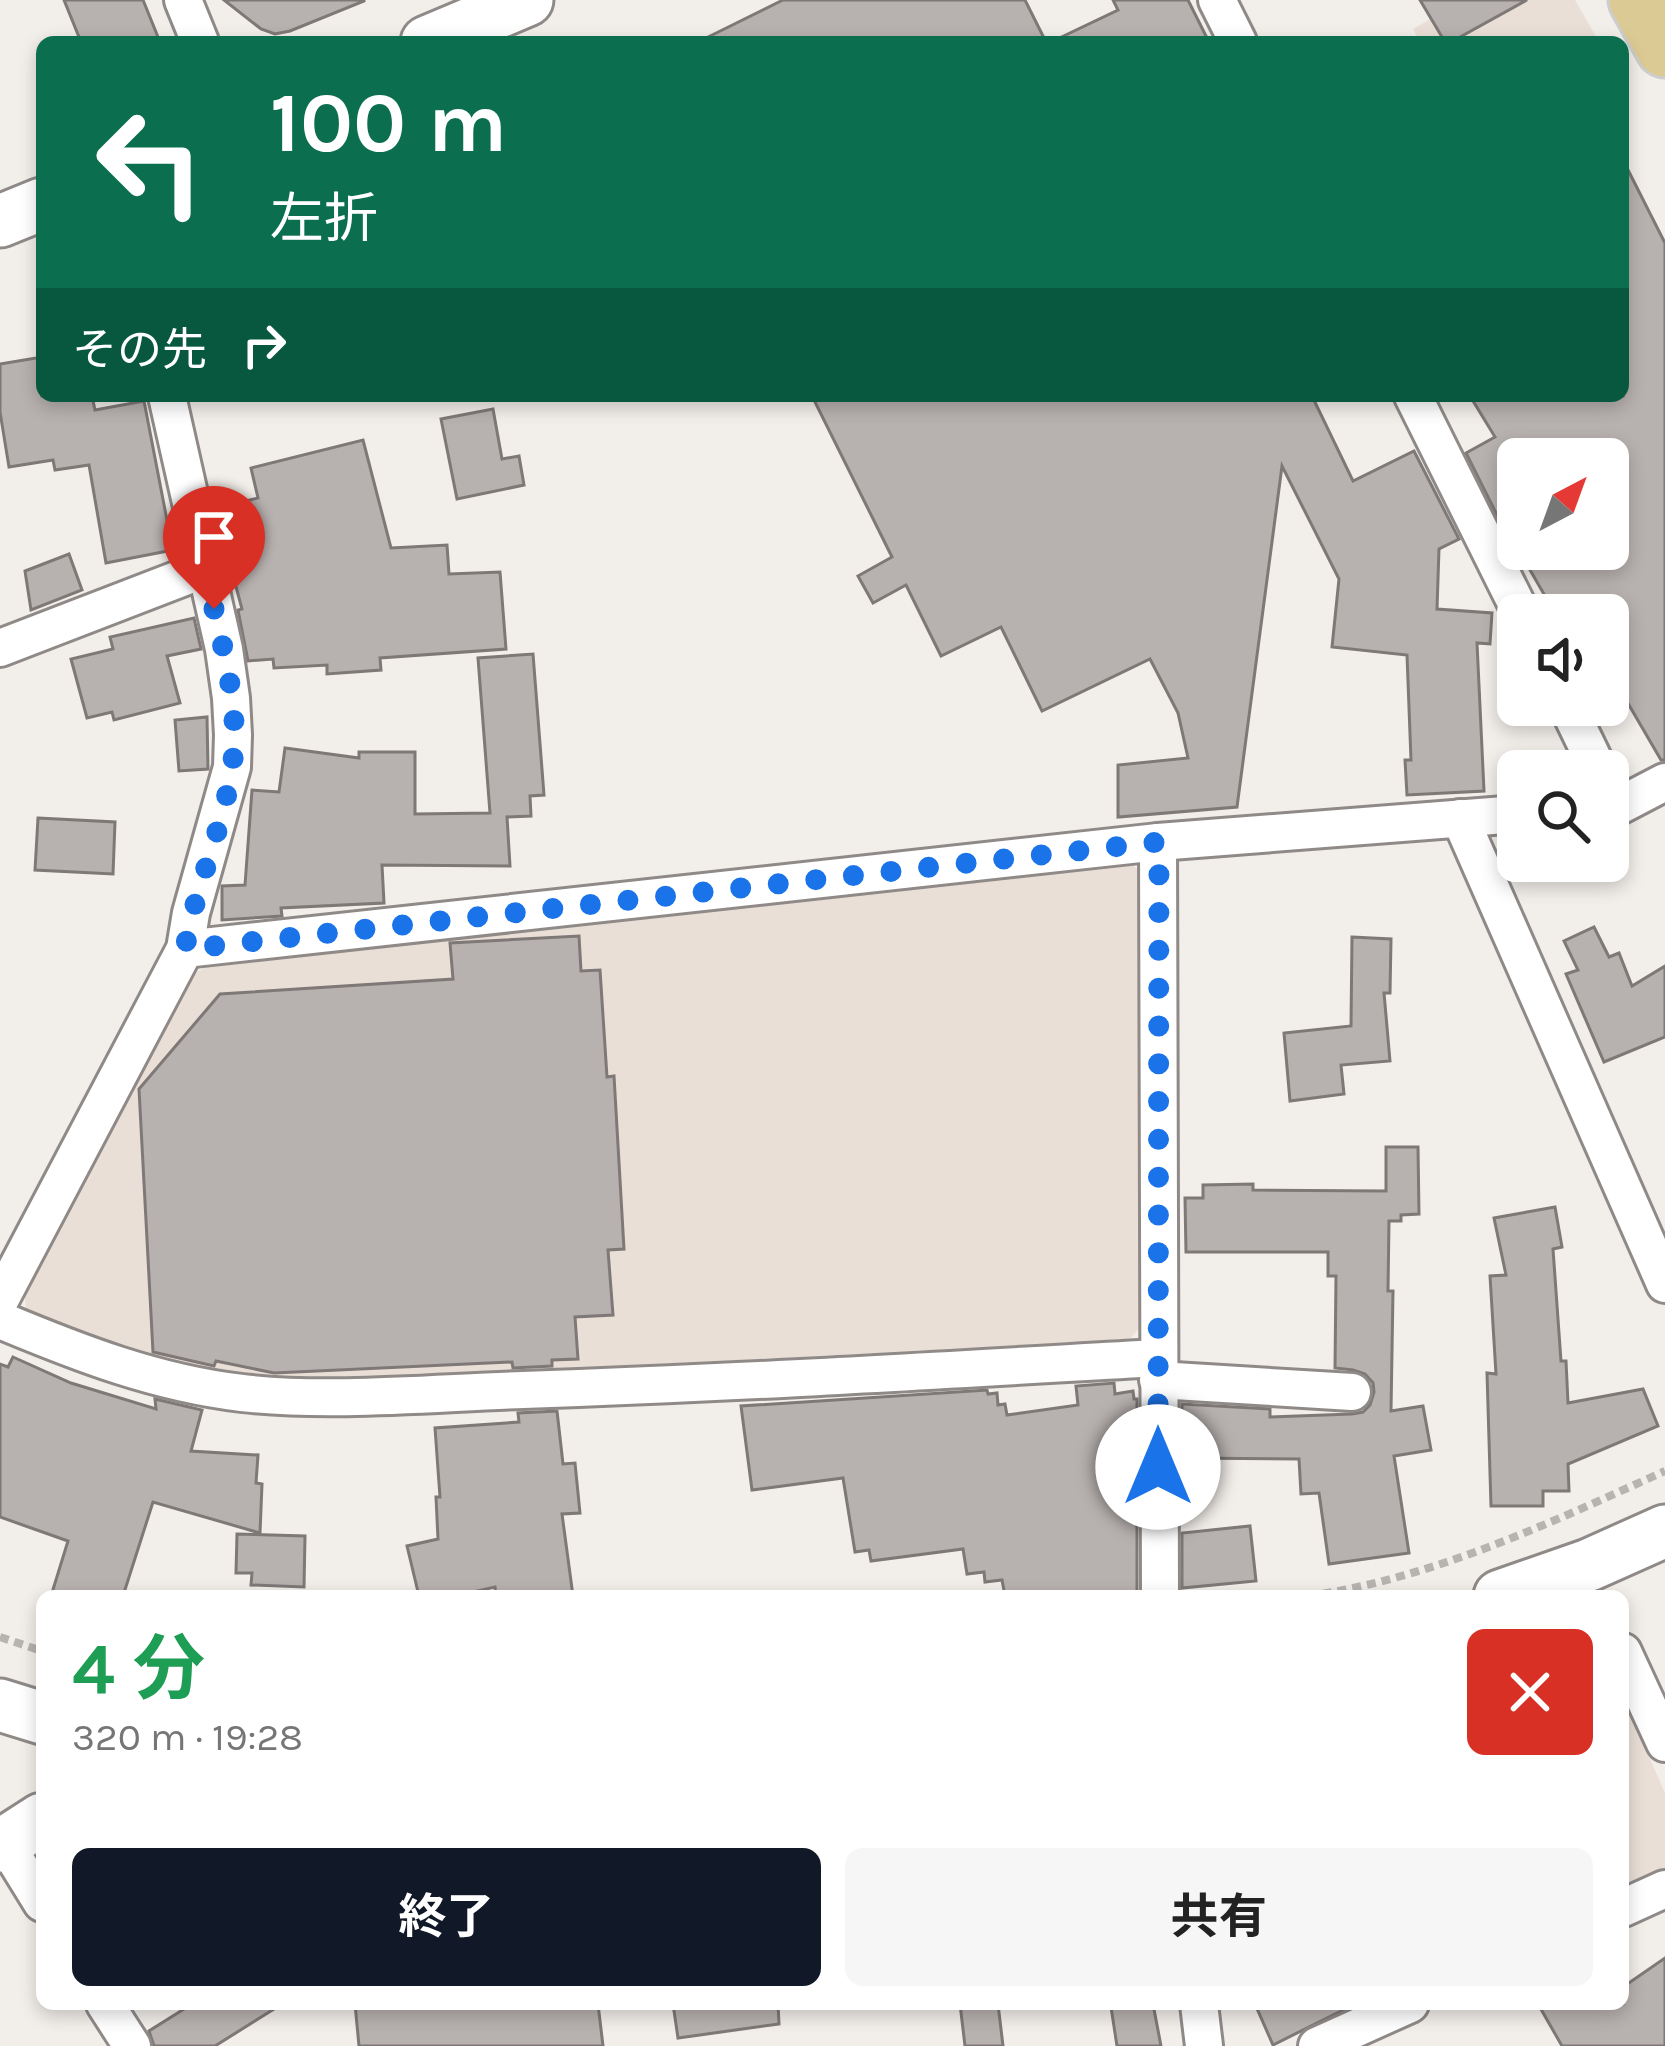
<!DOCTYPE html>
<html lang="ja">
<meta charset="utf-8">
<style>
body{margin:0;font-family:Karla,"Noto Sans JP",sans-serif;background:#f6f6f6;color:#222;height:100vh;display:flex;flex-direction:column;font-size:45px;white-space:nowrap}
*{box-sizing:border-box;margin:0}
p{font-size:39px;color:#767676}
.icon{flex:none;width:66px;height:66px;fill:none;stroke:currentColor;stroke-width:2;stroke-linecap:round;stroke-linejoin:round}
.map{position:relative;flex:1;overflow:hidden}
.panel{position:absolute;left:36px;top:1590px;width:1593px;height:420px;display:flex;flex-direction:column;background:#fff;border-radius:18px;box-shadow:0 6px 18px #0003}
.panel>*{flex:none}
.guide{position:absolute;left:36px;top:36px;width:1593px;height:366px;border-radius:18px;box-shadow:0 6px 18px #0003;background:#0b6e4f;color:#fff;overflow:hidden}
.needle{width:78px;rotate:41deg}
.tools{position:absolute;left:1497px;top:438px;display:grid;gap:24px}
.tools a{display:grid;place-items:center;width:132px;height:132px;border-radius:18px;background:#fff;box-shadow:0 6px 18px #0003;font-size:60px}
.pin{position:absolute;display:grid;place-items:center;width:102px;height:102px;color:#fff;margin:-123px -51px;border-radius:50% 50% 50% 0;rotate:-45deg;box-shadow:0 0 12px #0007}
.pin .icon{rotate:45deg}
.me{position:absolute;width:132px;margin:-66px;rotate:0deg;stroke-linejoin:round;filter:drop-shadow(0 0 9px #0008)}
.turn{display:flex;align-items:center;gap:42px;height:252px;padding:0 36px;font-size:54px}
.turn .icon{width:156px;height:156px;stroke-width:2.5}
.turn b{display:block;font-size:84px;line-height:102px}
.then{display:flex;align-items:center;height:114px;padding:0 36px;background:#0003;gap:24px;font-size:45px}
.round{display:grid;place-items:center;flex:none;width:126px;height:126px;border-radius:18px;background:#f6f6f6}
.headline{display:flex;align-items:center;justify-content:space-between;height:204px;padding:0 36px}
h1{font-size:72px;font-weight:700;line-height:90px;color:#1e9e55}
.action{display:flex;gap:24px;margin-top:auto;padding:24px 36px}
.action a{flex:1;height:138px;border-radius:18px;background:#111827;color:#fff;font-size:48px;font-weight:700;line-height:138px;text-align:center}
.action a+a{background:#f6f6f6;color:#222}
.map>svg:first-child{display:block}
</style>
<div class="map">
<svg width="1665" height="2046" viewBox="0 0 1665 2046">
<rect width="100%" height="100%" fill="#f2eeea"/>
<g fill="#eadfd6">
<path d="M1464 0H1575L1599 42H1420L1413 29Z"/>
<path d="M1130 862 1143 875 1142 1325 1129 1340 342 1381 250 1375 166 1361 51 1322 26 1308 24 1290 190 976 209 965Z"/>
<path d="M1623 1698 1665 1793V1873L1623 1891Z"/>
</g>
<g fill="#b7b1af" stroke="#7e7877" stroke-width="3">
<path d="M64 0H143L160 42H81Z"/>
<path d="M224 0H364V1L290 31 275 34 261 29Z"/>
<path d="M783 0H1025L1046 42H698Z"/>
<path d="M1113 0H1188L1209 42H1051L1118 10Z"/>
<path d="M1420 0H1527L1451 42H1445Z"/>
<path d="M1623 160 1665 243V760H1661L1608 669V615H1556L1518 549H1608V459H1518V510L1499 519 1466 453 1495 437 1470 396H1623Z"/>
<path d="M42 357V396H92L95 410 144 401 166 515 167 520 172 519 178 549 106 563 89 465 55 470 53 460 9 467 0 412V364Z"/>
<path d="M812 396H1312L1353 481 1414 451 1459 539 1439 549 1437 609 1492 613 1490 644 1477 643 1484 791 1407 795 1405 760H1411L1407 655 1332 647 1339 579 1282 466 1237 807 1118 817V765L1188 758 1178 713 1150 659 1042 711 1001 627 941 656 906 585 873 603 858 576 892 557Z"/>
<path d="M493 409 502 459 519 456 524 485 457 499 441 419Z"/>
<path d="M363 440 391 548 447 545 449 574 500 572 506 649 380 658 381 670 327 674V665L274 668 273 659 248 661 238 610 242 609 215 508 258 498 251 468Z"/>
<path d="M69 554 82 590 31 610 25 571Z"/>
<path d="M194 618 201 649 167 656 180 703 114 720 112 712 87 718 71 659 113 649 110 637Z"/>
<path d="M533 654 544 795 530 796 531 816 507 817 510 866 382 865 384 903 281 908 282 916 222 920V886L245 885 252 790 279 792 285 748 359 758V752H415V814L490 813 478 658Z"/>
<path d="M207 717 208 769 179 771 175 720Z"/>
<path d="M38 818 115 822 113 874 35 870Z"/>
<path d="M1594 927 1609 957 1619 953 1632 986 1665 966V1037L1604 1062 1566 974 1578 970 1564 941Z"/>
<path d="M579 936 581 971 600 970 607 1077 614 1076 624 1249 608 1250 613 1315 575 1317 578 1359 552 1360V1366L513 1368 512 1362 274 1373 216 1361 214 1366 153 1352 139 1089 220 994 453 979 450 943Z"/>
<path d="M1352 937 1391 939 1390 993H1384L1390 1061 1341 1065 1344 1094 1290 1101 1284 1033 1351 1026Z"/>
<path d="M1386 1147H1418L1419 1214 1401 1215V1221H1389L1388 1291H1393L1391 1411 1423 1406 1431 1450 1394 1456 1409 1553 1329 1564 1319 1493 1301 1494 1299 1459 1182 1458V1404L1270 1409V1417L1352 1414 1363 1412 1370 1405 1374 1392 1373 1383 1365 1374 1353 1370 1335 1368 1336 1276H1328V1252H1186L1185 1198H1203V1185L1253 1184V1190L1386 1191Z"/>
<path d="M1555 1207 1562 1247 1553 1249 1561 1361H1566L1568 1403 1643 1389 1658 1426 1568 1464 1569 1491H1543V1506H1491L1487 1373 1496 1374 1490 1276 1506 1275 1494 1218Z"/>
<path d="M13 1357 71 1383 156 1409 155 1399 202 1410 191 1451 258 1455 256 1483 262 1484 260 1533 153 1502 123 1596H51L68 1541 0 1517V1364L8 1367Z"/>
<path d="M1114 1383 1115 1394 1133 1391 1134 1399H1137V1457H1128L1137 1528V1593L1129 1594V1596H1005L1002 1580 985 1582 984 1572 967 1574 963 1549 871 1561 869 1550 855 1552 843 1478 752 1490 741 1406 987 1390 988 1394 997 1393 998 1405 1005 1404 1007 1415 1078 1405 1076 1386Z"/>
<path d="M557 1411 563 1464 575 1463 580 1513 562 1514 573 1596H496L495 1587 455 1596H419L407 1546 438 1539 436 1497H440L435 1428 519 1422 518 1413Z"/>
<path d="M1250 1526 1256 1581 1182 1588V1533Z"/>
<path d="M237 1534 305 1536 304 1587 251 1585 252 1573H236Z"/>
<path d="M1665 1958V2046H1562L1538 2004H1623V1987Z"/>
<path d="M192 2004H282L215 2046H154L149 2031Z"/>
<path d="M355 2004H598L603 2046H359Z"/>
<path d="M673 2004H778L779 2024 678 2038Z"/>
<path d="M960 2004H998L1003 2046H965Z"/>
<path d="M1133 2004H1153L1161 2046H1117L1111 2007Z"/>
<path d="M1255 2004H1355L1273 2045Z"/>
</g>
<g fill="none" stroke-linecap="round" stroke-linejoin="round">
<g stroke="#8f8a87" stroke-width="42">
<g id="street">
<path d="M183 0 200 42"/>
<path d="M1217 0 1238 42"/>
<path d="M1413 396 1522 615"/>
<path d="M0 648 205 569"/>
<path d="M1567 705 1599 771"/>
<path d="M1608 807H1617L1665 782"/>
<path d="M1460 818 1665 1284"/>
<path d="M1158 842 1160 1596"/>
<path d="M185 949 1158 842 1518 814"/>
<path d="M0 1300 185 949 191 913 232 767 233 735 231 698 224 649 167 396"/>
<path d="M0 1320C79 1353 156 1383 242 1393 329 1403 434 1393 523 1390 735 1383 946 1370 1157 1358"/>
<path d="M1158 1380 1352 1392"/>
<path d="M1623 1652 1665 1743"/>
<path d="M5 1843 42 1903"/>
<path d="M1623 1908 1665 1889"/>
<path d="M105 2004 132 2046"/>
<path d="M1199 2004 1204 2046"/>
<path d="M1317 2046 1410 2004"/>
</g>
</g>
<g stroke="#8f8a87" stroke-width="57">
<g id="secondary">
<path d="M427 42 527 0"/>
<path d="M0 221 42 204"/>
<path d="M1500 1596 1589 1565 1665 1531"/>
<path d="M0 1705 42 1718"/>
<path d="M0 1846 42 1819"/>
</g>
</g>
<g stroke="#cdcdcd" stroke-width="63">
<path id="primary" d="M1638 0 1665 48"/>
</g>
<g stroke="#b6b3b0" stroke-width="8" stroke-dasharray="9 6" stroke-linecap="butt">
<path d="M1308 1596C1434 1578 1550 1523 1665 1471"/>
<path d="M0 1637 42 1651"/>
</g>
<use href="#street" stroke="#fff" stroke-width="36"/>
<use href="#secondary" stroke="#fff" stroke-width="51"/>
<use href="#primary" stroke="#dcca94" stroke-width="57"/>
</g>
<g fill="none" stroke-linecap="round" stroke-linejoin="round">
<path stroke="#1a73e8" stroke-width="21" stroke-dasharray="0 37.8" d="M214 609C226 659 240 715 232 767 223 829 195 887 185 949L1159 842 1158 1467"/>
</g>
</svg>
<div class="tools">
<a><svg class="needle" viewBox="-14 -14 28 28"><path d="M0-13l5 13h-10z" fill="#e53935"/><path d="M0 13l5-13h-10z" fill="#767676"/></svg></a>
<a><svg class="icon" aria-label="sound" viewBox="0 0 24 24"><path d="M4 9h4l5-4v14l-5-4H4zM17 9q2 3 0 6"/></svg></a>
<a><svg class="icon" aria-label="search" viewBox="0 0 24 24"><circle cx="10" cy="10" r="6"/><path d="M15 15l6 6"/></svg></a>
</div>
<div class="pin" style="left:214px;top:609px;background:#d93025"><svg class="icon" aria-label="arrive" viewBox="0 0 24 24"><path d="M6 21V4h12l-3 4 3 4H6"/></svg></div>
<svg class="me" style="left:1158px;top:1467px" viewBox="-20 -20 40 40"><circle r="19" fill="#fff"/><path d="M0-13L10 11 0 6-10 11z" fill="#1a73e8"/></svg>
<div class="guide">
<div class="turn"><svg class="icon" aria-label="left" viewBox="0 0 24 24"><path d="M17 20v-9H6M10 6l-5 5 5 5"/></svg><div><b>100 m</b>左折</div></div>
<div class="then">その先<svg class="icon" aria-label="right" viewBox="0 0 24 24"><path d="M7 20v-9h11M14 6l5 5-5 5"/></svg></div>
</div>
<section class="panel">
<div class="headline"><div><h1>4 分</h1><p>320 m · 19:28</p></div><a class="round" style="background:#d93025;color:#fff"><svg class="icon" aria-label="close" viewBox="0 0 24 24"><path d="M6 6l12 12M18 6L6 18"/></svg></a></div>
<div class="action"><a>終了</a><a>共有</a></div>
</section>
</div>
